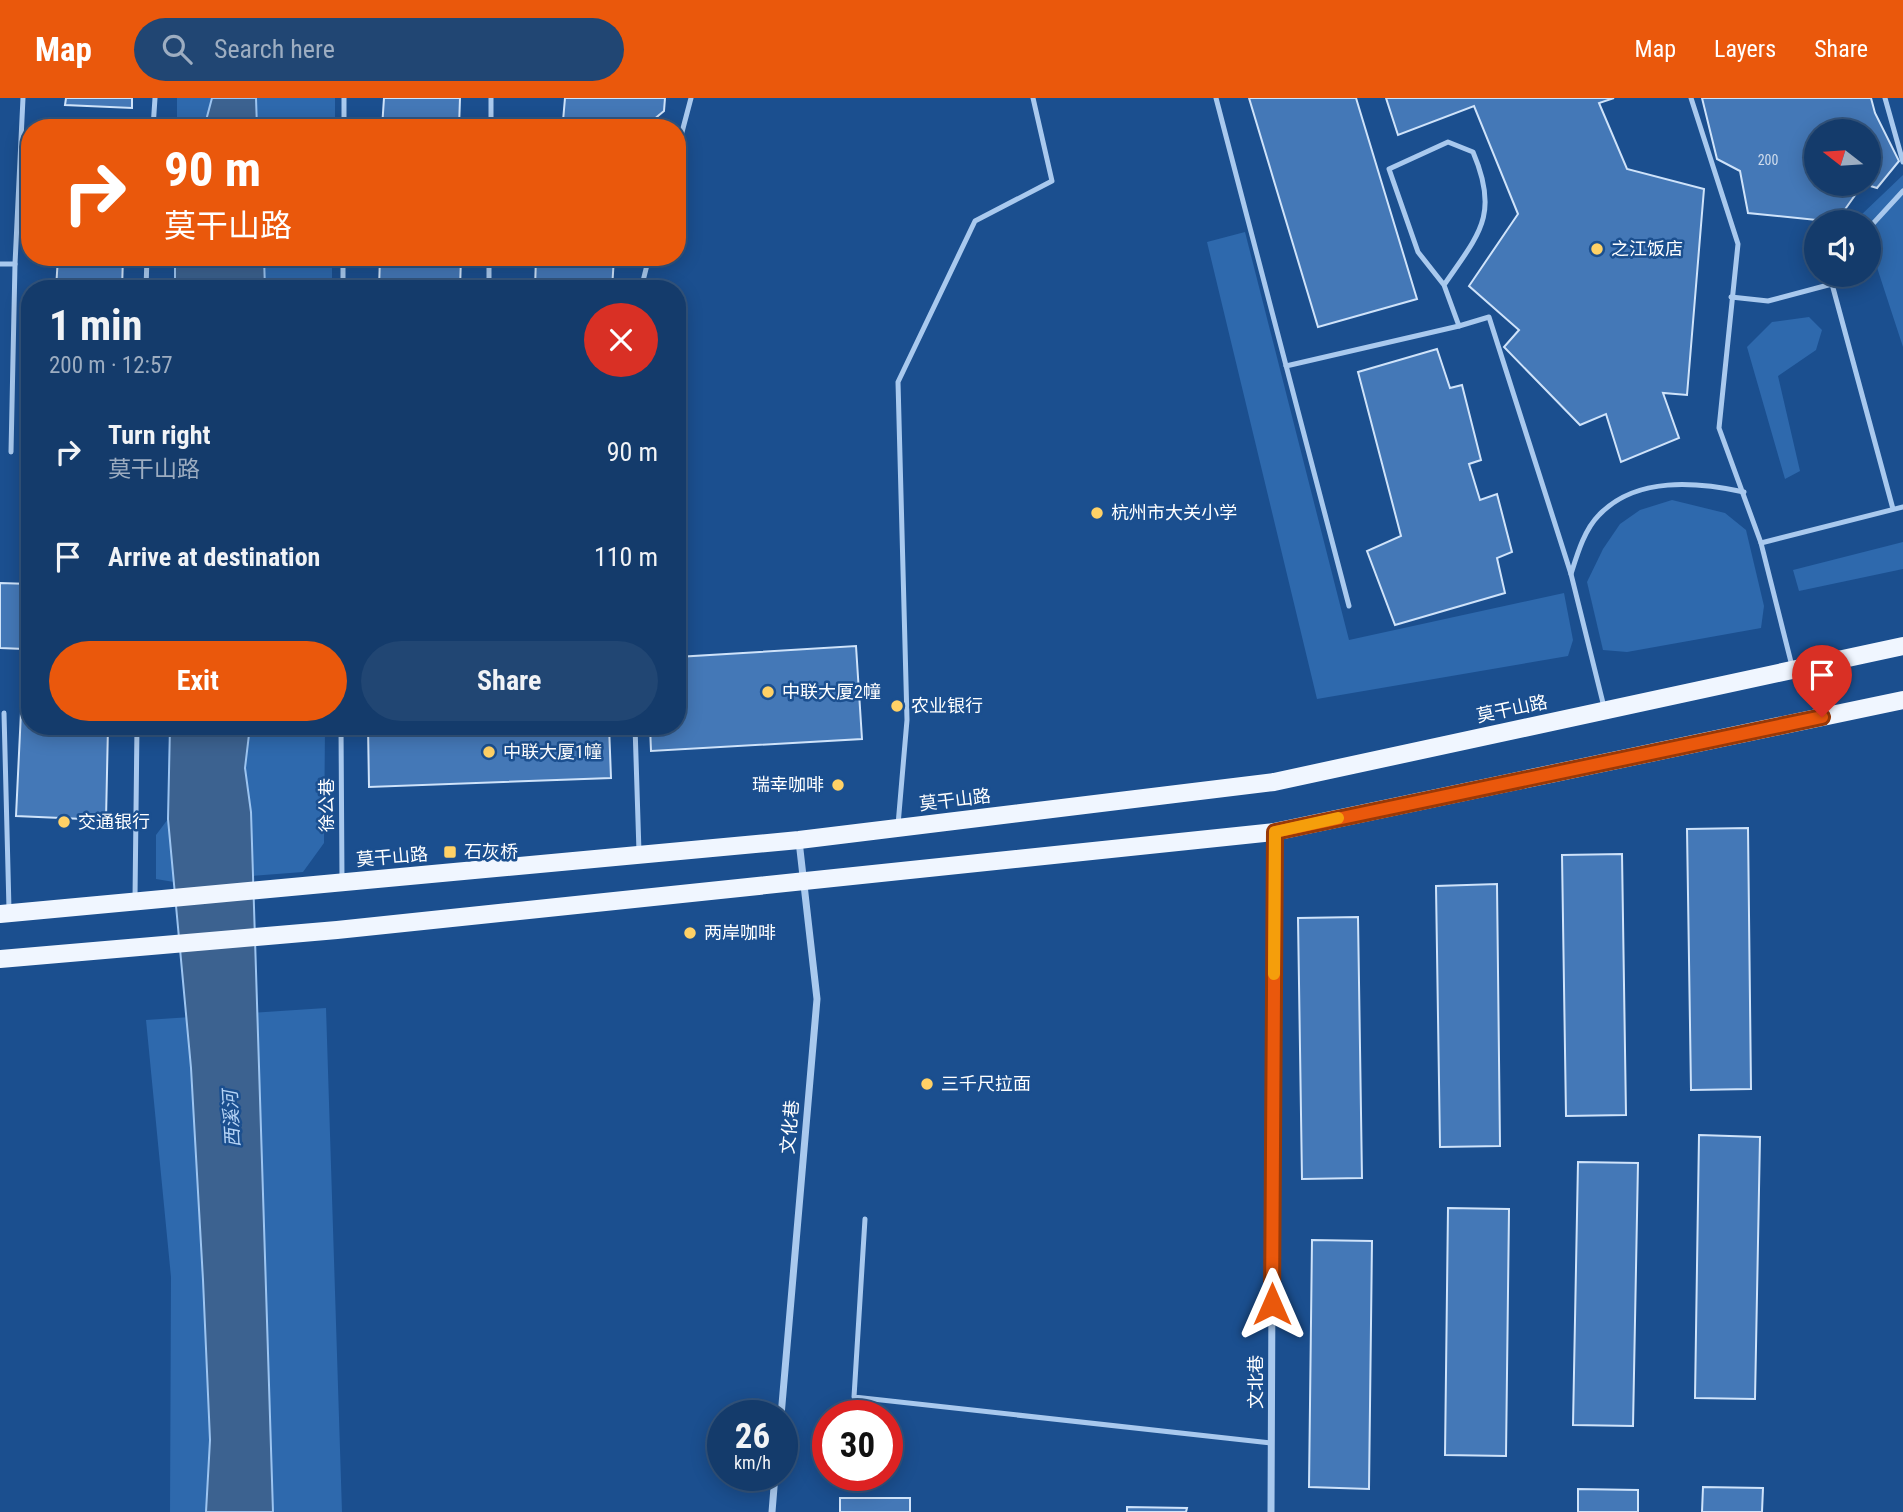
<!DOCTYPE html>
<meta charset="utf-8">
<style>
body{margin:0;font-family:"Roboto Condensed","Noto Sans SC",sans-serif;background:#214673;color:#f1f3f6;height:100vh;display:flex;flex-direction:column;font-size:26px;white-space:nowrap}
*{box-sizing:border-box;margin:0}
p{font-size:23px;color:#9dadc1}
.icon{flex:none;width:38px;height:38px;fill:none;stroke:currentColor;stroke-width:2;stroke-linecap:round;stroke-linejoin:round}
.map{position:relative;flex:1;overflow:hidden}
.panel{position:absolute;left:21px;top:182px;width:665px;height:455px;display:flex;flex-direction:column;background:#143b6b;border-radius:28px;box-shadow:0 4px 18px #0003,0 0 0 2px #33557e}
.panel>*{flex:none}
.banner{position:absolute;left:21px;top:21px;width:665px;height:147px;border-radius:28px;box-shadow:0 4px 18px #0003,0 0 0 2px #33557e;background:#ea580c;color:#fff;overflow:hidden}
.needle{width:46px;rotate:287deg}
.tools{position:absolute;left:1804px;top:21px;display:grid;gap:14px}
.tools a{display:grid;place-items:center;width:77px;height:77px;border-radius:50%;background:#143b6b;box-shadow:0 4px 18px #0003,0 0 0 2px #33557e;font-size:35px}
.speed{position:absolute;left:707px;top:1302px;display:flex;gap:14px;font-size:35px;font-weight:700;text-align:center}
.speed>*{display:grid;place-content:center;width:91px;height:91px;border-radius:50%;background:#143b6b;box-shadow:0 4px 18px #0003,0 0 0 2px #33557e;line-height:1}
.speed small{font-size:18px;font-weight:400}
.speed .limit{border:10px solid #d22;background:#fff;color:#111}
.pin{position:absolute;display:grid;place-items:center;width:60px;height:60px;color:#fff;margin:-72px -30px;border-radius:50% 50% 50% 0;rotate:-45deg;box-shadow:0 0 7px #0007}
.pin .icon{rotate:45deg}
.me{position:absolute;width:77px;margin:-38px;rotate:0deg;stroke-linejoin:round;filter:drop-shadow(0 0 5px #0008)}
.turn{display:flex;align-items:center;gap:24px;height:147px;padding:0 28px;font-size:32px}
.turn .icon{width:91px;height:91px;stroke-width:2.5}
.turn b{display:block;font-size:49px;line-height:60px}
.round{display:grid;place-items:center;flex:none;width:74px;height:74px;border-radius:37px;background:#214673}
.overview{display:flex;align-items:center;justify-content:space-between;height:119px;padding:0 28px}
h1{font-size:42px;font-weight:700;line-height:52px}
.cta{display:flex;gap:14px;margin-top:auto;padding:14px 28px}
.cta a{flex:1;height:80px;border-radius:42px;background:#ea580c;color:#fff;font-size:28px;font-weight:700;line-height:80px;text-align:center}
.cta a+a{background:#214673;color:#f1f3f6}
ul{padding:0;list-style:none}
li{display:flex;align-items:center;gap:21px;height:105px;padding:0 28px}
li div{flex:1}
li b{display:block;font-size:26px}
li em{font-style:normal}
header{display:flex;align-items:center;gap:42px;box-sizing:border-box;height:98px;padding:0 35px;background:#ea580c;color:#fff}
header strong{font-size:33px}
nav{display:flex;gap:38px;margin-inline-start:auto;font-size:24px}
.search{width:490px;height:63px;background:#214673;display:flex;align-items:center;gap:18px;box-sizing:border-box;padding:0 24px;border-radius:38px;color:#9dadc1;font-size:26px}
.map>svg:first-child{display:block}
</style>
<header>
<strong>Map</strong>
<div class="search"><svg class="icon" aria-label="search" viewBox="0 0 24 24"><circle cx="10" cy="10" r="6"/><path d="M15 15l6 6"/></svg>Search here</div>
<nav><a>Map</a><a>Layers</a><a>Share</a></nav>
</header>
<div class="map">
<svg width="1903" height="1414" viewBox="0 0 1903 1414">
<rect width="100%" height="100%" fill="#1b4f8f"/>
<g fill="#2e69ad">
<path d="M177 0H212L204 30H177Z"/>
<path d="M256 0H335V30H257Z"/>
<path d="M1903 77V249L1869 145V124H1862L1860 118Z"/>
<path d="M1245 134 1349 542 1564 495 1573 542 1568 558 1317 601 1207 144Z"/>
<path d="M264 159H332V191H265Z"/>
<path d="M1809 219 1822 232 1816 252 1778 278 1800 373 1785 381 1747 249 1772 224Z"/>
<path d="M1672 402 1725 415 1746 432 1764 508 1761 530 1627 554 1603 552 1587 484 1603 451 1620 426 1640 412Z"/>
<path d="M1903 444V471L1799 493 1793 472Z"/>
<path d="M250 628H325L324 745 303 774 174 784 156 781V737L168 721 188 724 251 713 245 670Z"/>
<path d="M326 910 342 1414H170L171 1179 146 922Z"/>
</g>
<g fill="#3c6290" stroke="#9cc4f0" stroke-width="2">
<path d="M212 0H256L257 30H204Z"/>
<path d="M175 159H264L265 191H175Z"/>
<path d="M170 628H250L245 670 251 714 273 1414H206L210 1342 203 1182 191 970 168 721Z"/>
</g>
<g fill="#4478b7" stroke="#cfe3fa" stroke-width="2">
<path d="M66 0H132V10L65 7Z"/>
<path d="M384 0H460L459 30H382Z"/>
<path d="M565 0H665L664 13 647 27 563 23Z"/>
<path d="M1249 0H1356L1417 201 1318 229Z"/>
<path d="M1386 0H1614L1599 5 1627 71 1704 91 1687 297 1663 295 1679 340 1621 364 1606 316 1580 327 1504 249 1519 232 1469 188 1518 116 1474 8 1398 37Z"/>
<path d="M1702 0H1871L1875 15 1899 63 1877 90 1864 86H1869V33H1816V86H1863L1836 124 1748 115 1740 73 1717 61Z"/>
<path d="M58 159H123L122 191H56Z"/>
<path d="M380 159H461L460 191H379Z"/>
<path d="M536 159H614L612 191H535Z"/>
<path d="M1437 251 1450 290 1462 287 1481 362 1469 366 1480 402 1497 396 1512 454 1497 460 1505 495 1395 527 1367 453 1401 438 1358 274Z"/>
<path d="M0 485 30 486V628H108L106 722 16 718 24 551 0 550Z"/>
<path d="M856 548 862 641 651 653 650 628H677V559Z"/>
<path d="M368 628H609L611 680 369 689Z"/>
<path d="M1748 730 1751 991 1691 992 1687 731Z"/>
<path d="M1622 756 1626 1017 1566 1018 1562 757Z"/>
<path d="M1497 786 1500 1048 1440 1049 1436 788Z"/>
<path d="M1358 819 1362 1080 1302 1081 1298 820Z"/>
<path d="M1699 1037 1760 1039 1755 1301 1695 1300Z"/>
<path d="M1578 1064 1638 1065 1633 1328 1573 1327Z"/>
<path d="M1448 1110 1509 1111 1506 1358 1445 1357Z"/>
<path d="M1312 1142 1372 1143 1369 1391 1309 1389Z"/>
<path d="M1703 1389 1763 1390 1762 1414H1702Z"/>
<path d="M1578 1391 1638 1392V1414H1578Z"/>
<rect x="840" y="1400" width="70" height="14"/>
<path d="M1127 1409 1187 1410 1186 1414H1127Z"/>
</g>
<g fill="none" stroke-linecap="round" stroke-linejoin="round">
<g stroke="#a9c9ee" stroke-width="5">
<path d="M1216 0 1349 508"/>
<path d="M1691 0 1738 146 1719 330 1761 445 1792 568"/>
<path d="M1885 0 1903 64"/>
<path d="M153 30 155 0"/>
<path d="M344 30V0"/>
<path d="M491 30V0"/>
<path d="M677 53 691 0"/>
<path d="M1869 130 1903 93"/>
<path d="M0 166H15"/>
<path d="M1832 186 1893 411"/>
<path d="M1444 187 1418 154 1389 71 1448 44 1473 54C1500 117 1479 136 1444 187L1459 228 1489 219 1571 476 1604 609"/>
<path d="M146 191 147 159"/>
<path d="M343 191V159"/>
<path d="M489 191V159"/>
<path d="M641 191 649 159"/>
<path d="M1731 199 1768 203 1832 186 1836 177"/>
<path d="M1286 268 1459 228"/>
<path d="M11 354 15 166 23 0"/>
<path d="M1761 445 1903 409"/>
<path d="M1571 476C1577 457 1584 432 1599 417 1636 378 1697 384 1744 394"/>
<path d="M4 615 9 811"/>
<path d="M341 628 342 781"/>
<path d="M635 628 639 754"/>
<path d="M898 727 907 622 898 284 975 123 1052 83 1033 0"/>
<path d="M135 800 137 628"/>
<path d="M865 1121 854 1299 1271 1345"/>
</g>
<g stroke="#a9c9ee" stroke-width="7">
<path d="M781 1318 817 901 799 743"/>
<path d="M772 1414 775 1377"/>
<path d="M1271 1414 1274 734"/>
</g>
<g stroke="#f0f6ff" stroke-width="18">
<path d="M0 816 799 742 1274 684 1903 548"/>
<path d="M0 861 337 832 1274 734 1903 602"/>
</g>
</g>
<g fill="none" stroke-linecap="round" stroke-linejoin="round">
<g stroke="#983908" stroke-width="18">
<path id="route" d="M1272 1206 1275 734 1822 619"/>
</g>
<use href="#route" stroke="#ea580c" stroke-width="12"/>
<path stroke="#f59e0b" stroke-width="12" d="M1274 876 1275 734 1338 720"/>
</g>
<g fill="#ffd166" stroke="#1b4f8f" stroke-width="2.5">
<circle cx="1597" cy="151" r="7"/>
<circle cx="1097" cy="415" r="7"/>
<circle cx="768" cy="594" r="7"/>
<circle cx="897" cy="608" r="7"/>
<circle cx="489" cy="654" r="7"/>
<circle cx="838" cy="687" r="7"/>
<circle cx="64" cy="724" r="7"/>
<rect x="443" y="747" width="14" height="14" rx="3.5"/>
<circle cx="690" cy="835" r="7"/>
<circle cx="927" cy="986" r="7"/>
</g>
<g text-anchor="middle" stroke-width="5" stroke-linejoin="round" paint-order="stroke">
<g font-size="14" fill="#d0dded">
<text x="1768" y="67">200</text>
</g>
<g font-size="18" fill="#fff" stroke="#1b4f8f" text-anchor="start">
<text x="1611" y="157">之江饭店</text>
<text x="1111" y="421">杭州市大关小学</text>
<text x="782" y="600">中联大厦2幢</text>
<text x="911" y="614">农业银行</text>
<text x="503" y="660">中联大厦1幢</text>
<text x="824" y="693" text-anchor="end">瑞幸咖啡</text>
<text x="78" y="730">交通银行</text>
<text x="464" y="760">石灰桥</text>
<text x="704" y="841">两岸咖啡</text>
<text x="941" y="992">三千尺拉面</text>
</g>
<g font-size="18" fill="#fff" stroke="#1b4f8f">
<text transform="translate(1512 611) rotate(-12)" y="6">莫干山路</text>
<text transform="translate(955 702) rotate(-7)" y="6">莫干山路</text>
<text transform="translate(327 707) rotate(-90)" y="6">徐公巷</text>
<text transform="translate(392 759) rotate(-5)" y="6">莫干山路</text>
<text transform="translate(790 1029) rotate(-85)" y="6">文化巷</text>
<text transform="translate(1256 1284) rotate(-90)" y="6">文北巷</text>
</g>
<g font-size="19" font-style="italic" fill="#b5d3f5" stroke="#1b4f8f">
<text transform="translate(231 1021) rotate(-93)" y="7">西溪河</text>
</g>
</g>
</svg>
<div class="tools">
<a><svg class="needle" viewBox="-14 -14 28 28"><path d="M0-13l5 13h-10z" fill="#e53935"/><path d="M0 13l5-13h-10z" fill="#9dadc1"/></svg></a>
<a><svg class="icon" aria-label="sound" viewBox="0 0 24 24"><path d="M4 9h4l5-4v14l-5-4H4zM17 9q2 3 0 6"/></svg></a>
</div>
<div class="speed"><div>26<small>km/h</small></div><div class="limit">30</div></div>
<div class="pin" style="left:1822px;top:619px;background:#d93025"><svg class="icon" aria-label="arrive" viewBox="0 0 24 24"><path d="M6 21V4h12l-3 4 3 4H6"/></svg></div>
<svg class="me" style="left:1272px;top:1206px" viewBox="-20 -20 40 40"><path d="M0-17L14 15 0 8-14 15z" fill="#ea580c" stroke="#fff" stroke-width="4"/></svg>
<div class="banner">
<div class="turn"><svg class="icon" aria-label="right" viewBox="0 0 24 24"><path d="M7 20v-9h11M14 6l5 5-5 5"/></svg><div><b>90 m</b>莫干山路</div></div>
</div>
<section class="panel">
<div class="overview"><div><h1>1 min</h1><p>200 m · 12:57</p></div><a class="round" style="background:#d93025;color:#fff"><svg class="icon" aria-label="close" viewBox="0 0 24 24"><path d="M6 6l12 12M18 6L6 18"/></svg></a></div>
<ul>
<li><svg class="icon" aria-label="right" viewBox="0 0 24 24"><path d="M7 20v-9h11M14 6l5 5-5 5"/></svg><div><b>Turn right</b><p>莫干山路</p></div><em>90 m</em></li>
<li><svg class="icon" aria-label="arrive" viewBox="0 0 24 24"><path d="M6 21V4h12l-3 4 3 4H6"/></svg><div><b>Arrive at destination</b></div><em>110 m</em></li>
</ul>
<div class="cta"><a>Exit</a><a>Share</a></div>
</section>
</div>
